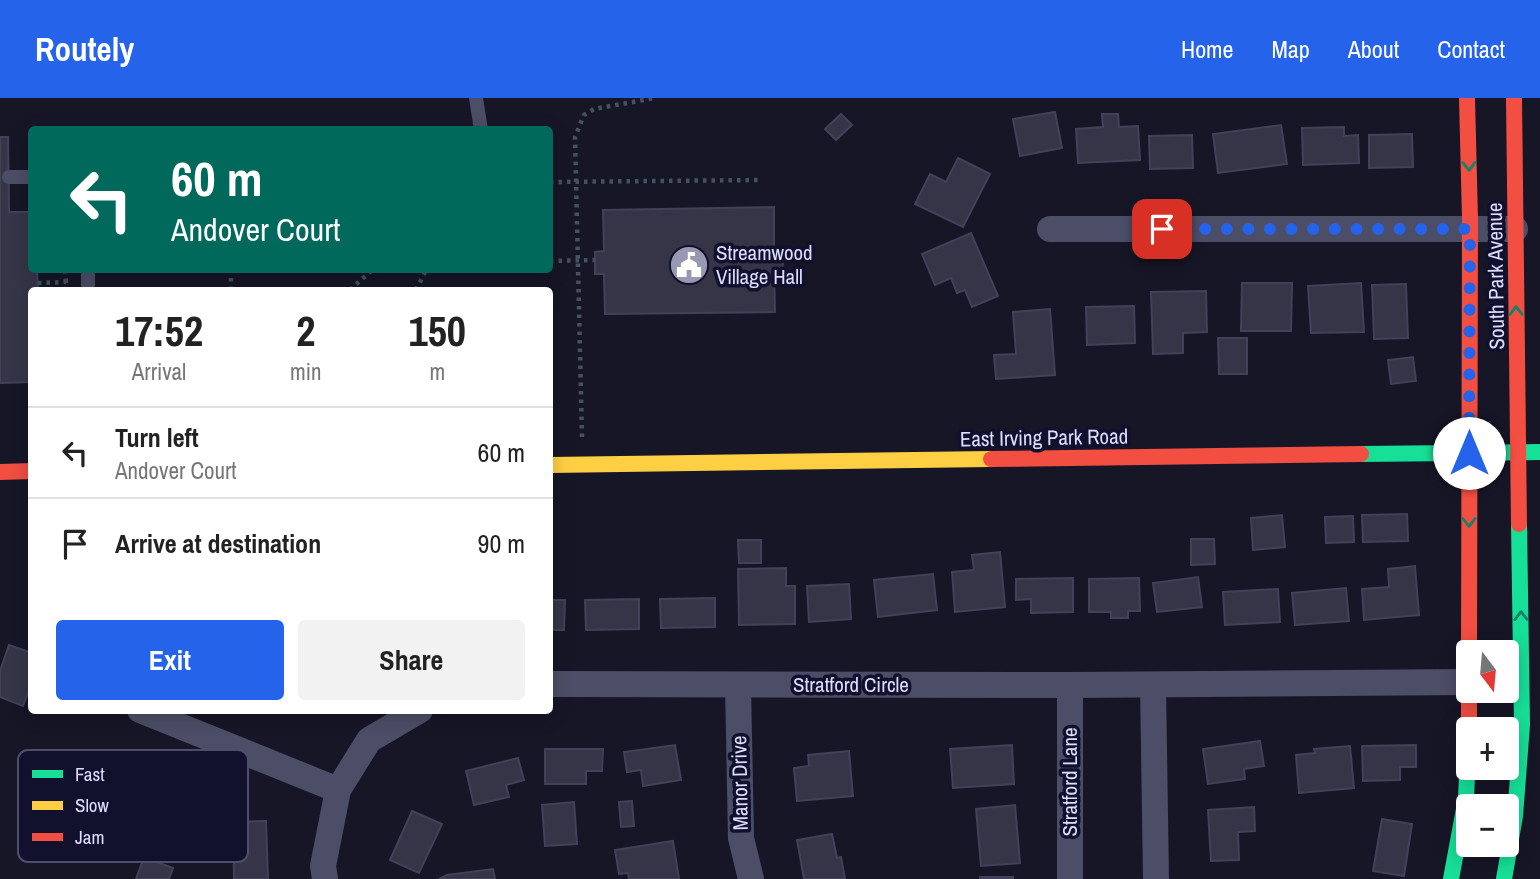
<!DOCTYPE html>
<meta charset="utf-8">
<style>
body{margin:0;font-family:"Archivo Narrow",sans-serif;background:#f2f2f2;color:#222;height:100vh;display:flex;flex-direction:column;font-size:26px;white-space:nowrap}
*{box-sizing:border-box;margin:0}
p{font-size:23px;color:#767676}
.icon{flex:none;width:38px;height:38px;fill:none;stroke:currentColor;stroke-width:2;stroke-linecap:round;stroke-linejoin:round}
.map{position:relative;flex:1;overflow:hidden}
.side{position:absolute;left:28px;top:189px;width:525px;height:427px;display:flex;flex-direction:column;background:#fff;border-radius:7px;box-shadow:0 4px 18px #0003}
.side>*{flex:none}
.top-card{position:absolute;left:28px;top:28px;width:525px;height:147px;border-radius:7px;box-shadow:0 4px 18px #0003;background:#00695c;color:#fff;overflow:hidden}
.needle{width:46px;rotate:164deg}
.buttons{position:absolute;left:1456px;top:542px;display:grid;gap:14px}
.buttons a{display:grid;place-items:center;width:63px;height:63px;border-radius:7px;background:#fff;box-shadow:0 4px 18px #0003;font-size:35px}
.pin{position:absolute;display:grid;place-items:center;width:60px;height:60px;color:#fff;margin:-30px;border-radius:14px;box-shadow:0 4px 10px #0006}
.me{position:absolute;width:77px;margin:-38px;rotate:0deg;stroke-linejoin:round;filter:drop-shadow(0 0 5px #0008)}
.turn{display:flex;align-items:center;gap:24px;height:147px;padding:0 28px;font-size:32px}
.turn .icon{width:91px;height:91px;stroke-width:2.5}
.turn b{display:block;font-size:49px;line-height:60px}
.eta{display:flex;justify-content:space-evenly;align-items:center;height:119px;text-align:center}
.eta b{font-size:42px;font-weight:700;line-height:49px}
.primary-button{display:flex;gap:14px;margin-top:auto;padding:14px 28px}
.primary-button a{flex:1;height:80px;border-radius:7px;background:#2563eb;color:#fff;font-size:28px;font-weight:700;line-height:80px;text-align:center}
.primary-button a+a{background:#f2f2f2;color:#222}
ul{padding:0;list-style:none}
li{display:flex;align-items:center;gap:21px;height:91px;padding:0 28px;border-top:2px solid #e0e0e0}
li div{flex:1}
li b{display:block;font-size:26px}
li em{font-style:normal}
header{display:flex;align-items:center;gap:42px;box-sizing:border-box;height:98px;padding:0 35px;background:#2563eb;color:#fff}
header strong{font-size:33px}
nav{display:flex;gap:38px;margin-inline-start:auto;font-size:24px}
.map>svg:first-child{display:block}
</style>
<header>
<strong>Routely</strong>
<nav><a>Home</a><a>Map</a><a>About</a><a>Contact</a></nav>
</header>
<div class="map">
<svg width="1540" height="781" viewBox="0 0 1540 781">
<rect width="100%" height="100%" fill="#171627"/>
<g fill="#363548" stroke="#424159" stroke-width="2">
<path d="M1055 14 1062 50 1020 58 1013 21Z"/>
<path d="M841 16 852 27 836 42 825 31Z"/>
<path d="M1102 16H1118L1119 29 1138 28 1140 62 1078 65 1076 31 1103 29Z"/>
<path d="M1281 27 1287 66 1218 75 1213 36Z"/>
<path d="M1344 29V38L1358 37 1359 65 1303 67 1302 30Z"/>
<path d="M1412 36 1413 69 1369 70V37Z"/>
<path d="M1192 37 1193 70 1150 71 1149 38Z"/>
<path d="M0 39H8L9 114H32V172H37L38 192H32V284L0 285Z"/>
<path d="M958 60 990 76 963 129 915 106 930 76 946 84Z"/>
<path d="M774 109V151L782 150 783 173H774L775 214 605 216 604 176H595V154L604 153 603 112Z"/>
<path d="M971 135 998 198 972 209 965 192 957 195 951 180 935 187 922 156Z"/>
<path d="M1242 185H1292L1291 233H1241Z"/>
<path d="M1361 185 1364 234 1311 235 1308 188Z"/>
<path d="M1406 186 1408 240 1374 241 1372 187Z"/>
<path d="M1206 193 1207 234 1183 235V255L1153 256 1151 194Z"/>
<path d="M1134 208 1135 245 1087 247 1086 209Z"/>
<path d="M1050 211 1055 277 996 281 994 257 1016 256 1013 214Z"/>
<path d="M1218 240H1247V276H1219Z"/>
<path d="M1413 259 1416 283 1391 286 1388 262Z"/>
<path d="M1407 416 1408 443 1363 444 1362 417Z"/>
<path d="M1282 417 1285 449 1253 452 1251 420Z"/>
<path d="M1353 418 1354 444 1326 445 1325 419Z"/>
<path d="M1191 441H1214L1215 466 1191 467Z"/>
<path d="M738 442H761V465H739Z"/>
<path d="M1000 454 1005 509 955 514 952 474 974 472 972 457Z"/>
<path d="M1415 468 1419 517 1364 522 1362 491 1389 489 1388 471Z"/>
<path d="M786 470V488H795V526L739 527 738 471Z"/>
<path d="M933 476 937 512 878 519 874 482Z"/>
<path d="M1198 479 1202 509 1157 514 1153 485Z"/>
<path d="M1073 480V514L1031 515V501L1016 502V481Z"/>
<path d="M1139 480 1140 513H1128V520H1111V514H1089V481Z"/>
<path d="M849 486 851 521 809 524 807 488Z"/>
<path d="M1346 490 1349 523 1295 527 1292 495Z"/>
<path d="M1278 491 1280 524 1225 527 1223 494Z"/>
<path d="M715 500V529L661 530 660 501Z"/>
<path d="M639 501V531L586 532 585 502Z"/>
<path d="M550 502H565L564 532H550Z"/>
<path d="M9 547 32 555V585L23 608 0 599V573Z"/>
<path d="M1260 643 1264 668 1244 671 1245 681 1208 686 1203 651Z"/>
<path d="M675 647 681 682 643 688 641 672 627 674 624 654Z"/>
<path d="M1012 647 1014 686 953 690 950 651Z"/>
<path d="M1416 647V669H1400V682L1363 683 1362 648Z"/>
<path d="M1350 648 1354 690 1299 695 1296 657 1315 655 1314 651Z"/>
<path d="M545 651H603L602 673H586V686H545Z"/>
<path d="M849 653 853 698 797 703 794 670 809 668 808 657Z"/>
<path d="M518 660 524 682 506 687 509 699 474 707 466 673Z"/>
<path d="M632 703 634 728 621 729 619 704Z"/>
<path d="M574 704 577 746 545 748 542 707Z"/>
<path d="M1015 707 1020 765 981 768 976 711Z"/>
<path d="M1254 709 1255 733 1238 734 1239 762 1211 763 1208 712Z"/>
<path d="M412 713 442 726 419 775 390 762Z"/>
<path d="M1382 721 1412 726 1404 778 1373 773Z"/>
<path d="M266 723 268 781H234L233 724Z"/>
<path d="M832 736 837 760 841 759 845 781H804L797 742Z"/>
<path d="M673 743 679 781H629L628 775 619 776 615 752Z"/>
<path d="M144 759 173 770 169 781H136Z"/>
<path d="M493 771 495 781H439L447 777Z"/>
<rect x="980" y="779" width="33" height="2"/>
</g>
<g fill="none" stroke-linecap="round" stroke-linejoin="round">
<g stroke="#435360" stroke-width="4.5" stroke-dasharray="3.5 5" stroke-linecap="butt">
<path d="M550 84 760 82"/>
<path d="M550 163 595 162"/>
<path d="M65 172 66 184"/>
<path d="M38 185 66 184V192"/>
<path d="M231 192V172"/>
<path d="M350 192 372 172"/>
<path d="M416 192 426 172"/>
<path d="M582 339 575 39 584 17 594 11 655 0"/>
</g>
<g stroke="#4c4e67" stroke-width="14">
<path d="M476 0 481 32"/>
<path d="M9 79H32"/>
<path d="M88 172V192"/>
</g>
<g stroke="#4c4e67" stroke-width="26">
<path d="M1050 131H1515"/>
<path d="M550 586 1070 587 1468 584"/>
<path d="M738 587 741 740 751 781"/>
<path d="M1153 587 1156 781"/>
<path d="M140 612 338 692"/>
<path d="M325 781 323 768 338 692 369 642 420 612"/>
<path d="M1070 781V587"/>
</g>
<g stroke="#16e098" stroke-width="16">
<path d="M1361 356 1540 354"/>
<path d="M1451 781 1466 700 1468 656"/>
<path d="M1504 781 1515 718 1522 627 1519 426"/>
</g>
<path stroke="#ffcf43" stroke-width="16" d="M550 367 991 361"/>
<g stroke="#f24e42" stroke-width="16">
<path d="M1467 0 1470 121 1469 555"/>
<path d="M1514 0 1519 426"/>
<path d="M991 361 1361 356"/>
<path d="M0 374 32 373"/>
<path d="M1469 593V632"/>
</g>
</g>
<defs><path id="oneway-chevron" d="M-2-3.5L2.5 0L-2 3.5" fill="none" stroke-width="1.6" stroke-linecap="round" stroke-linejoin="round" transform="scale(1.75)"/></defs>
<g stroke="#148268">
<use href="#oneway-chevron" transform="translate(1469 68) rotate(89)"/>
<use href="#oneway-chevron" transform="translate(1516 213) rotate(-91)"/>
<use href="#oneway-chevron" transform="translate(1469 424) rotate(90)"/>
<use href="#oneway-chevron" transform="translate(1521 518) rotate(-91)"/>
</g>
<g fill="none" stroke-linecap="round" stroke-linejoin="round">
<path stroke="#2563eb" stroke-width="12" stroke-dasharray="0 21.6" d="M1162 131H1470L1469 355"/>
</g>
<defs>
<g id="civic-disc" transform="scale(2.0125)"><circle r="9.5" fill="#9898b3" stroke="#11102d"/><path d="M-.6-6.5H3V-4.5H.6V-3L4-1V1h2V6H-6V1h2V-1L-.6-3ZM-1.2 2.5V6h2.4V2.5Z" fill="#fff"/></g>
</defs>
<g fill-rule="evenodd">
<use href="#civic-disc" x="689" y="167"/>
</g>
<g text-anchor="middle" stroke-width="7" stroke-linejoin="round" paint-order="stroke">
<g font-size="21" fill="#dddeff" stroke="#11102d" text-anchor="start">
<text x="716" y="162">Streamwood<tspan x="716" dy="24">Village Hall</tspan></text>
</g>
<g font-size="21" fill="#dddeff" stroke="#11102d">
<text transform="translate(1496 178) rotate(-91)" y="7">South Park Avenue</text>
<text transform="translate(1044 340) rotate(-1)" y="7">East Irving Park Road</text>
<text x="851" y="594">Stratford Circle</text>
<text transform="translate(1070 684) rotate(-90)" y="7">Stratford Lane</text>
<text transform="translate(740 685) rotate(-91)" y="7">Manor Drive</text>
</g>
</g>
<rect x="18" y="652" width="230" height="112" rx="10" fill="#11102d" stroke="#4e4e6c" stroke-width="2"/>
<rect x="32" y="672" width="31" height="8" fill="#16e098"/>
<rect x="32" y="703" width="31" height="9" fill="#ffcf43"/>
<rect x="32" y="735" width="31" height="8" fill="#f24e42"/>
<g font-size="19" fill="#dddeff">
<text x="75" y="683">Fast</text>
<text x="75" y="714">Slow</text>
<text x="75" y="746">Jam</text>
</g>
</svg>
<div class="buttons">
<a><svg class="needle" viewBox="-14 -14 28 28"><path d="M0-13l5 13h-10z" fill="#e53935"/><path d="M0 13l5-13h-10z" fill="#767676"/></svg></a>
<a>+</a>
<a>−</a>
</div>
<div class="pin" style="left:1162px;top:131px;background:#d93025"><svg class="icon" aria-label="arrive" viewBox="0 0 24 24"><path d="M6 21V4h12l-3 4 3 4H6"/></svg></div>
<svg class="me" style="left:1469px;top:355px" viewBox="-20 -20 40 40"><circle r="19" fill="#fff"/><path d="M0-13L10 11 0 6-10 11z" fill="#2563eb"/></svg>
<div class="top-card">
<div class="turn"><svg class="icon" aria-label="left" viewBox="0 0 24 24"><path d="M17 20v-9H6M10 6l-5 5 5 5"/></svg><div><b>60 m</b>Andover Court</div></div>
</div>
<section class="side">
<div class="eta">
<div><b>17:52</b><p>Arrival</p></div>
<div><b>2</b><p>min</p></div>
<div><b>150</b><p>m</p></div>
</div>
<ul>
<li><svg class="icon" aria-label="left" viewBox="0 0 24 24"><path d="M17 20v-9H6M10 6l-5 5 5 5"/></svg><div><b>Turn left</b><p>Andover Court</p></div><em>60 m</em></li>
<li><svg class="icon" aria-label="arrive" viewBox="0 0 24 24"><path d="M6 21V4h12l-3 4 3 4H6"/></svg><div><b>Arrive at destination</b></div><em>90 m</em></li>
</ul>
<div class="primary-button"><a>Exit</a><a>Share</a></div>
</section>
</div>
